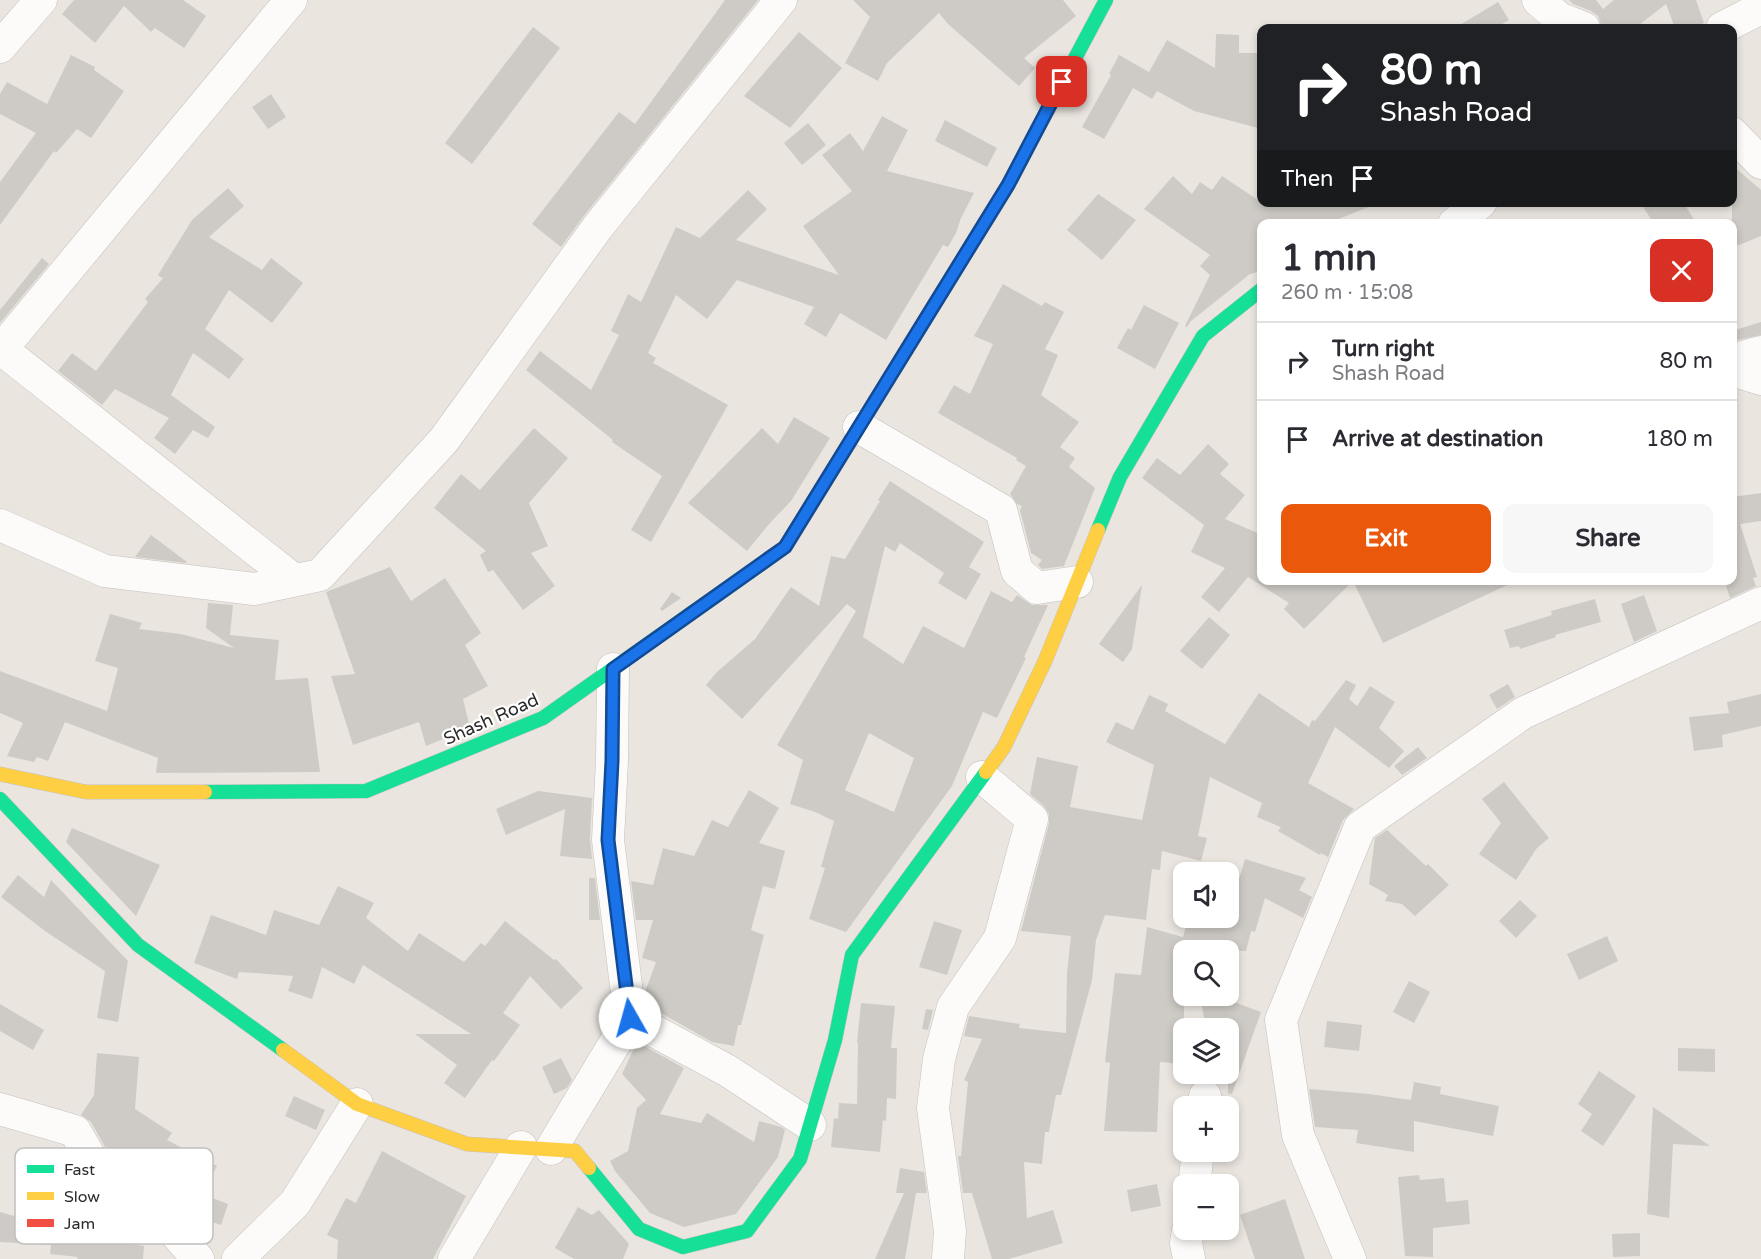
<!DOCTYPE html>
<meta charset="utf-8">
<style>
body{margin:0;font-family:"Varela Round",sans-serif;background:#f7f7f7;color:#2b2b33;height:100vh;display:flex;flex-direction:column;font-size:22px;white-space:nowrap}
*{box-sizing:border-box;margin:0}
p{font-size:20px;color:#7c7c81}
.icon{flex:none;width:33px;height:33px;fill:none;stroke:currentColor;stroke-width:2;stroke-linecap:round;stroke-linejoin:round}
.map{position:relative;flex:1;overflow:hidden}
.sheet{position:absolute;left:1257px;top:219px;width:480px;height:366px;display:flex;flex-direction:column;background:#fff;border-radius:12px;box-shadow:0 3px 9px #0003}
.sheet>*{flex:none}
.banner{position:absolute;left:1257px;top:24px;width:480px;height:183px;border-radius:12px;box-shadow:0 3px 9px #0003;background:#202124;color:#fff;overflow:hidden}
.buttons{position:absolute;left:1173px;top:862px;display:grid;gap:12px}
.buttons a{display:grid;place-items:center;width:66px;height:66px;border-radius:12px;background:#fff;box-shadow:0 3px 9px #0003;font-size:30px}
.pin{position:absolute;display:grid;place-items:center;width:51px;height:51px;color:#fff;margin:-26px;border-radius:12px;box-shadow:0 3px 9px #0006}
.me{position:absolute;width:66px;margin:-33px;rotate:353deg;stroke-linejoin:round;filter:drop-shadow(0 0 4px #0008)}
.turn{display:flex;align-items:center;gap:21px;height:126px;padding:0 24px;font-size:27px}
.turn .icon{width:78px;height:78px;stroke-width:2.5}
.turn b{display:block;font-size:42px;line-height:51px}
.then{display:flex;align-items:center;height:57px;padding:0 24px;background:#0003;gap:12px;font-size:22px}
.round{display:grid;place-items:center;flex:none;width:63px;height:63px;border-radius:12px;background:#f7f7f7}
.summary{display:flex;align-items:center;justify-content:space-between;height:102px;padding:0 24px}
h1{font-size:36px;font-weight:800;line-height:45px}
.action{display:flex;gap:12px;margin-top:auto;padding:12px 24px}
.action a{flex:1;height:69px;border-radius:12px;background:#ea580c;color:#fff;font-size:24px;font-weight:800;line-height:69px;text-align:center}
.action a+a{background:#f7f7f7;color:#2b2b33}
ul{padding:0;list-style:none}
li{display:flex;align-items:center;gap:18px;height:78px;padding:0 24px;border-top:2px solid #e1e1e2}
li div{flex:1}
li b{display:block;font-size:22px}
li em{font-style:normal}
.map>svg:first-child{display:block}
</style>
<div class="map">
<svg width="1761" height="1259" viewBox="0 0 1761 1259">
<rect width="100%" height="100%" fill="#eae5df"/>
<g fill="#cecbc6" fill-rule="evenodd">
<path d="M74 0H183L206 16 184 48 155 28 151 32 124 6 95 43 62 14Z"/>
<path d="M725 0H758L583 217 561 247 532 224 619 112 635 124Z"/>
<path d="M853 0H1063L1076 16 1024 58 1035 68 1019 86 948 24 939 13 887 63 878 81 845 63 870 17Z"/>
<path d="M1569 0H1596L1603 9 1614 0H1696L1704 23 1690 28H1675L1666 4 1635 28H1602L1598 16 1591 11 1573 4Z"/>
<path d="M1498 2 1509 20 1495 28H1455Z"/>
<path d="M533 27 560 48 472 164 445 143Z"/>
<path d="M799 32 842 68 790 128 744 96Z"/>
<path d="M1216 34 1239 35V53H1262V129L1194 111 1157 91 1152 99 1133 88 1104 139 1082 127 1111 75 1109 74 1119 55 1149 72 1167 40 1215 68Z"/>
<path d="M71 55 95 67 94 70 124 91 91 138 77 129 56 153 54 151 0 225V182L36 133 0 114V94L7 82 47 104Z"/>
<path d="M271 94 286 117 268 129 252 107Z"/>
<path d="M882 116 908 130 887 171 974 193 961 218 956 233 948 247 943 245 886 340 840 313 826 337 804 324 814 307 737 280 707 319 676 295 648 353 656 358 653 363 728 405 651 542 631 530 662 476 612 442 613 440 526 370 540 351 591 390 619 335 611 331 628 294 641 302 676 227 700 238 748 190 767 209 736 240 839 275 803 226 852 191 822 155 850 133 863 151Z"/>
<path d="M945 120 997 148 987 167 935 141Z"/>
<path d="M808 123 826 145 802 165 784 143Z"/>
<path d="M1732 165 1761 190V236L1732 248Z"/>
<path d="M1173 176 1192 194 1200 182 1212 190 1222 176 1261 202H1376V204L1326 224H1262V271L1250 274 1191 321 1187 327 1185 326 1210 275 1200 266 1210 255 1144 209Z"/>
<path d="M228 188 244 206 209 237 262 270 271 258 303 283 272 323 229 290 205 329 244 359 229 379 193 353 171 395 215 427 208 438 193 430 175 454 154 438 169 418 115 389 102 405 58 371 72 353 96 371 148 302 145 299 164 277 162 278 158 275 192 220Z"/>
<path d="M1098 194 1136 220 1102 260 1067 230Z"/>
<path d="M1640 202H1683L1697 224H1654Z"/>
<path d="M42 258 49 264 0 323V310Z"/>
<path d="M1003 284 1042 306 1045 302 1064 312 1045 349 1058 355 1041 395 1079 422 1060 447 1075 458 1069 467 1095 488 1064 566 1042 569 1038 565 1042 560 1031 553 1020 510 1022 506 1017 504 1010 494 1026 466 1016 460 1017 458 938 413 954 385 970 394 993 344 974 336Z"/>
<path d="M1144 305 1179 323 1155 369 1117 348 1128 328 1131 330Z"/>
<path d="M1761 322V335L1732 341V331Z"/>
<path d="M794 417 830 438 791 501 770 523 747 551 688 503 762 428 778 444Z"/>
<path d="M534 428 568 458 529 503 548 546 531 553 555 586 523 610 493 570 488 572 480 555 486 551 434 508 461 474 480 490Z"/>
<path d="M1208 444 1229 464 1220 474 1245 495 1225 519 1262 535V580H1518L1383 643 1353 581 1304 629 1284 609 1289 603 1248 577 1219 612 1201 597 1225 568 1191 552 1204 525 1142 478 1157 458 1180 475Z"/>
<path d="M890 481 984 542 969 567 981 574 966 600 938 583 944 573 900 543 895 552 885 546 863 637 903 664 923 626 964 648 991 591 1012 602 1017 595 1032 605H1048L1024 657 1026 658 997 718 983 712 952 786 846 932 809 919 825 868 821 867 834 821 815 812 790 804 803 760 777 745 856 611 847 604 742 719 706 685 717 672 755 639 791 587 819 606 831 556 845 559 880 501 878 500ZM869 733 914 758 894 812 845 790Z"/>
<path d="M1761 493V521L1740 524 1757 577 1753 578 1756 586 1730 598 1726 586 1728 585 1726 580H1732V497Z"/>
<path d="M151 535 187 562 186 563 135 557Z"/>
<path d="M390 567 411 601 445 578 481 633 465 645 488 686 463 699 470 728 426 746 419 722 353 745 331 676 355 674 326 592Z"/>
<path d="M1142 585 1132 649 1123 662 1099 644Z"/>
<path d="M672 592 681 598 662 611 660 609Z"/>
<path d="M1644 595 1657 631 1634 642 1621 604Z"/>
<path d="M1595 599 1601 622 1555 635 1556 637 1520 649 1519 646 1510 648 1504 630 1552 615 1551 611Z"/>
<path d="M208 603 233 605 230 635 279 640 275 680 308 678 320 772 156 773 158 758 65 722 48 761 37 757 34 762 7 756 23 723 0 713V671L107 711 118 668 95 661 110 614 142 623 139 629 181 634 234 648 206 628Z"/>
<path d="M1209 617 1230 635 1202 669 1180 651Z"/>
<path d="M1346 680 1356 685 1349 699 1357 706 1370 686 1395 702 1379 728 1404 751 1389 768 1335 727 1308 783 1354 809 1343 820 1328 857 1321 853 1320 855 1278 831 1281 827 1257 817 1262 803 1210 777 1198 836 1207 838 1201 861 1162 851 1160 870 1152 869 1146 920 1105 915 1096 940 1092 980 1061 1095H1056L1049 1132H1045L1042 1164 1024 1162 1027 1218 1053 1210 1063 1243 1009 1259H992L972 1193H963L958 1156H961L968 1082 964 1080 982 1039 964 1036 969 1016 1020 1024 1019 1028 1066 1033 1067 973 1071 936 1021 931 1049 823V814L1044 806 1030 794 1037 757 1078 766 1070 807 1142 820 1154 765 1106 742 1116 722 1133 730 1149 695 1168 704 1165 711 1225 744 1259 693 1309 727 1312 720 1315 721Z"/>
<path d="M1508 684 1515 697 1497 709 1489 695Z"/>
<path d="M1761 694V726L1722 735 1723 747 1694 751 1689 717 1729 713 1727 702Z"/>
<path d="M1418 747 1427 758 1402 775 1394 766Z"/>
<path d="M1504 782 1549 838 1537 848 1516 880 1479 854 1501 823 1482 799Z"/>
<path d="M749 790 779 808 759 843 785 851 775 889 763 886 751 930 764 935 741 1025H738L734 1046 712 1042 647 1005 645 992 656 962 642 958 653 920H636L631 881 653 885 663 848 694 856 712 820 728 827Z"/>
<path d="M538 791 592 798 590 839 592 859 560 856 565 809 506 835 496 809Z"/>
<path d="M72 828 160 865 136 916 66 842Z"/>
<path d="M1387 830 1426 866 1428 864 1449 885 1415 916 1402 904 1385 901 1388 895 1369 884 1375 838Z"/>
<path d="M1245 859 1306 878 1299 890 1312 897 1303 918 1265 898 1255 932 1251 931 1246 951H1184V1064L1160 1062 1157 1132 1104 1131 1110 1063 1105 1062 1115 973 1141 975 1147 927 1183 937 1188 918H1228V903L1232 892 1235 893Z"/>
<path d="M18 875 44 897 51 880 128 961 118 1022 97 1018 105 971 45 931 1 897Z"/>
<path d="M589 878H595L600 920H589Z"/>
<path d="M338 886 374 903 366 918 408 951 419 933 464 962 481 943 485 946 505 921 554 960 556 959 583 988 561 1009 530 976 503 1013 520 1025 494 1061 492 1060 465 1098 444 1083 457 1065 415 1034H471L363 965 354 984 322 967 312 999 288 991 293 976 239 972 237 979 194 963 211 915 266 935 274 910 319 925Z"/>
<path d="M1520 900 1537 916 1516 938 1499 921Z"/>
<path d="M934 921 962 930 947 975 919 967Z"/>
<path d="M1607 936 1618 961 1579 980 1567 954Z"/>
<path d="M1409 981 1430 992 1414 1023 1393 1012Z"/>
<path d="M1200 996H1235L1234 1002 1261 1012 1232 1094 1228 1093V1029H1206Z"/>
<path d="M861 1003 895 1006 891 1048H897L896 1099 887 1098 886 1121 883 1120 880 1152 831 1147 834 1118 838 1119 839 1103 857 1104 858 1043H857Z"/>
<path d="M0 1004 44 1030 33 1050 0 1031Z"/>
<path d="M926 1009 933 1010 928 1030 922 1029Z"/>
<path d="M1327 1021 1362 1025 1359 1051 1324 1047Z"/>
<path d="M637 1042 684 1068 660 1114 701 1123 707 1113 754 1142 759 1121 781 1127 785 1130 778 1157 736 1214 684 1227 650 1213 615 1171 610 1161 628 1151 637 1108 646 1100 622 1074Z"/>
<path d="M1678 1048 1715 1049V1072L1678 1071Z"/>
<path d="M97 1053 139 1057 135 1109 172 1133 167 1140 217 1166 202 1194 228 1204 221 1225 179 1210 166 1196 146 1180 148 1178 105 1147 91 1122 81 1115 94 1095Z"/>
<path d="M561 1058 572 1080 567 1088 554 1094 542 1067Z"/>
<path d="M1599 1071 1636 1096 1603 1146 1581 1131 1592 1114 1578 1104Z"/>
<path d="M1414 1082 1441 1087 1440 1094 1499 1106 1493 1136 1414 1121V1152L1356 1143 1358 1130 1315 1127 1309 1089 1369 1094 1411 1100Z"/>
<path d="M294 1096 325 1110 316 1130 285 1116Z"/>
<path d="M1653 1107 1710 1146 1673 1144 1669 1218 1647 1214Z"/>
<path d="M382 1151 466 1196 433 1259H337L338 1240 327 1235 346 1198 356 1203Z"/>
<path d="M900 1168 924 1172 927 1193H916L905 1259H875L904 1193H896Z"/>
<path d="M21 1175 58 1178 54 1219 77 1222 75 1236 144 1246 143 1259H77L78 1257 50 1254 51 1245 0 1242V1212L18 1217Z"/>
<path d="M1419 1175 1420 1180 1444 1178 1446 1202 1468 1200 1470 1224 1433 1228V1257L1405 1256 1398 1177Z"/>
<path d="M1157 1184 1161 1206 1131 1212 1127 1190Z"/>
<path d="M1285 1199 1305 1259H1255L1240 1215Z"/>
<path d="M578 1207 592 1215 599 1210 629 1244 623 1259H574L555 1248Z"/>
<path d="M1640 1233V1256L1613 1257 1612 1234Z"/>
</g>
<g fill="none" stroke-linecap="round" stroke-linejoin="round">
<g stroke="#c3c1c1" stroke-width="33">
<g id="street">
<path d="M1538 0 1559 18 1584 28"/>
<path d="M1722 28 1761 8"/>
<path d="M0 47 41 0"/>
<path d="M1732 133 1761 163"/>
<path d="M1454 224 1481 202"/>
<path d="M0 348 294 580"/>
<path d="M0 351 291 0"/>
<path d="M1732 360 1761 352"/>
<path d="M1732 370 1761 379"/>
<path d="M859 427 1001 510 1017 571 1037 588 1077 582"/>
<path d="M0 525 105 571 254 589 320 575 444 440 597 228 781 0"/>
<path d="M630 1018 728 1071 810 1125"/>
<path d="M1204 1107 1205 1096"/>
<path d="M0 1109 75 1131 91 1159 155 1210 198 1259"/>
<path d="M551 1149 630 1018 608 840 612 761 613 669"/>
<path d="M1194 1185 1198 1152"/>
<path d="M1188 1230 1186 1243 1189 1259"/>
<path d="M238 1259 295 1203 357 1104"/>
<path d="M454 1259 521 1147"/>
<path d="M948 1259 950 1231 933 1108 939 1059 953 1007 1000 938 1032 819 982 777"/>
<path d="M1350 1259 1298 1135 1281 1020 1360 827 1523 713 1761 603"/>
</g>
</g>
<g stroke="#c3c1c1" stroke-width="15">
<g id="fast">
<path d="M1056 94 1106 0"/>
<path d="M1098 530 1120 477 1203 336 1262 289"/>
<path d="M205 792 366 791 543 718 785 547 787 544"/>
<path d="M0 799 138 945 283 1050"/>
<path d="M589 1168 639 1229 683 1247 747 1231 800 1159 835 1040 852 955 986 772"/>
</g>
</g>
<g stroke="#c3c1c1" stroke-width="15">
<g id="slow">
<path d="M942 292 1008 185 1056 94"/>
<path d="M986 772 1004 747 1045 661 1098 530"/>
<path d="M0 774 86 792H205"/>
<path d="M283 1050 357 1104 467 1144 575 1151 589 1168"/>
</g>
</g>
<g stroke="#c3c1c1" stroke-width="15">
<path id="jam" d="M787 544 942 292"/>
</g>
<use href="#street" stroke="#fcfbfa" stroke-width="32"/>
<use href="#fast" stroke="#16e098" stroke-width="14"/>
<use href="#slow" stroke="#ffcf43" stroke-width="14"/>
<use href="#jam" stroke="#f24e42" stroke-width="14"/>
</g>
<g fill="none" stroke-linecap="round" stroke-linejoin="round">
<g stroke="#114b97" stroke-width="15">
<path id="route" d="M630 1018 608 840 612 761 613 669 785 547 1008 185 1062 82"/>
</g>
<use href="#route" stroke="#1a73e8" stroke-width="10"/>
</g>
<g text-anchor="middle" stroke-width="4.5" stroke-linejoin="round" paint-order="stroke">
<g font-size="18" fill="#2a2a2a" stroke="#fff">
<text transform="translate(491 719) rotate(-24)" y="6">Shash Road</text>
</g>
</g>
<rect x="15" y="1148" width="198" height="96" rx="9" fill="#fff" stroke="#bfbfbf" stroke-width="1.5"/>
<rect x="27" y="1165" width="27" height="8" fill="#16e098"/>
<rect x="27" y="1192" width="27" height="8" fill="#ffcf43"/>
<rect x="27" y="1219" width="27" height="8" fill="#f24e42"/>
<g font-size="16" fill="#2a2a2a">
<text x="64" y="1175">Fast</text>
<text x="64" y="1202">Slow</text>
<text x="64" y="1229">Jam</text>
</g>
</svg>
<div class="buttons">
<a><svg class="icon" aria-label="sound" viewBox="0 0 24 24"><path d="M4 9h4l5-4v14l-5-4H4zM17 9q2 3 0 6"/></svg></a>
<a><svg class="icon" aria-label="search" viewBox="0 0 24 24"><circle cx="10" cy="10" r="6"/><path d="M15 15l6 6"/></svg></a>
<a><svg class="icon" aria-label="layers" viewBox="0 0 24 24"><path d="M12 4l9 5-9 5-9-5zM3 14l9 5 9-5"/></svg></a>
<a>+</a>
<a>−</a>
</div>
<div class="pin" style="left:1062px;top:82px;background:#d93025"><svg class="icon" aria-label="arrive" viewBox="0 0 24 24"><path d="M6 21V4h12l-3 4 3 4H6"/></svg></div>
<svg class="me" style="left:630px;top:1018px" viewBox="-20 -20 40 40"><circle r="19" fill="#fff"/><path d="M0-13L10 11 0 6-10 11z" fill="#1a73e8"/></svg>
<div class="banner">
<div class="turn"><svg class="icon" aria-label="right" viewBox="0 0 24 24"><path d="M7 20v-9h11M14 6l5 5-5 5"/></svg><div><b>80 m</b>Shash Road</div></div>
<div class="then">Then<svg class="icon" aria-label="arrive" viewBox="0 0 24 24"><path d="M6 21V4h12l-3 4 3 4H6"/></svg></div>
</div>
<section class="sheet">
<div class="summary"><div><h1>1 min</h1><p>260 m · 15:08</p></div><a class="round" style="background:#d93025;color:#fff"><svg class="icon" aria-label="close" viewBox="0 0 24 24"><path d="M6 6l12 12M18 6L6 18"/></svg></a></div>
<ul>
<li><svg class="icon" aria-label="right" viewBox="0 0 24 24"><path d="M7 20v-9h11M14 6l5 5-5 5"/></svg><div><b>Turn right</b><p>Shash Road</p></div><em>80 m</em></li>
<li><svg class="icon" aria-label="arrive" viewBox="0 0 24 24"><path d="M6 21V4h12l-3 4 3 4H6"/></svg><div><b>Arrive at destination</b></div><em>180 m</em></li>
</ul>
<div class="action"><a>Exit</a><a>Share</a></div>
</section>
</div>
